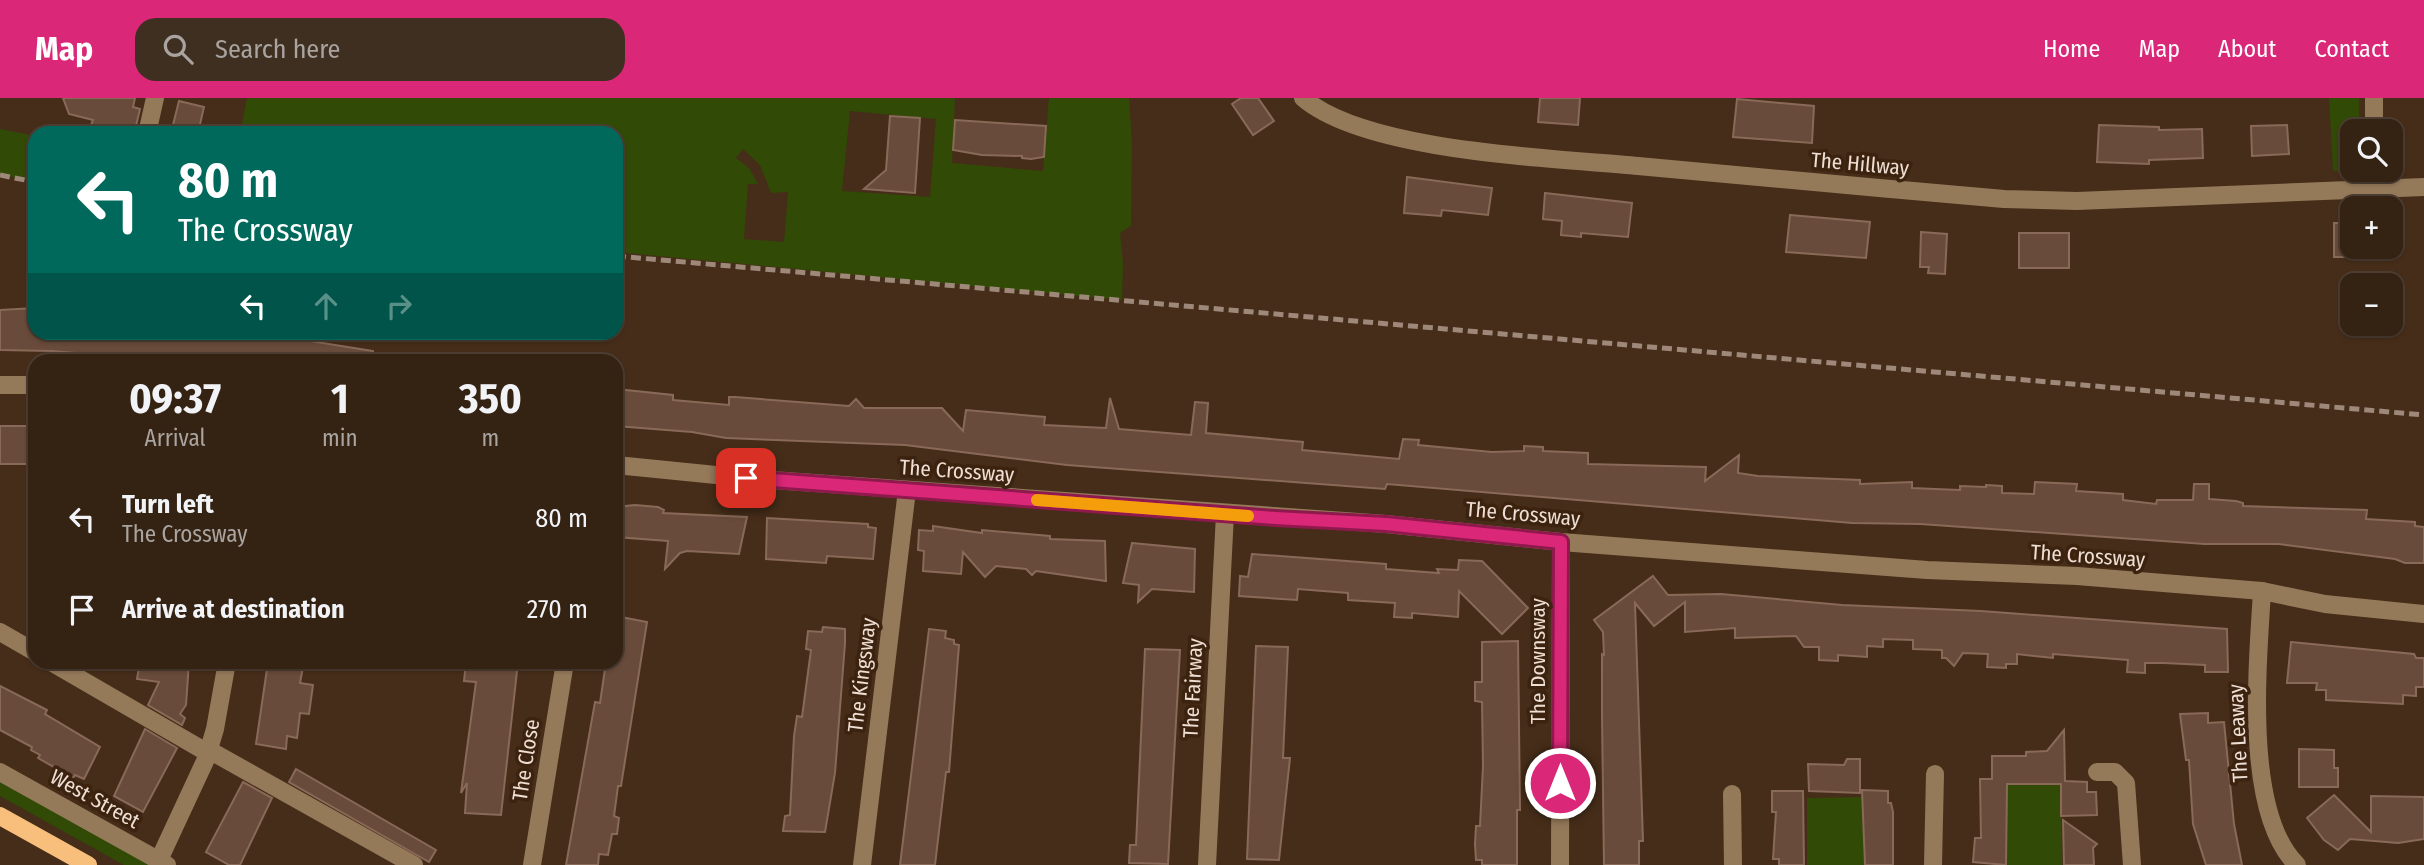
<!DOCTYPE html>
<meta charset="utf-8">
<style>
body{margin:0;font-family:"Fira Sans Condensed",sans-serif;background:#3f2f21;color:#f1f3f6;height:100vh;display:flex;flex-direction:column;font-size:26px;white-space:nowrap}
*{box-sizing:border-box;margin:0}
p{font-size:23px;color:#a9a4a0}
.icon{flex:none;width:38px;height:38px;fill:none;stroke:currentColor;stroke-width:2;stroke-linecap:round;stroke-linejoin:round}
.map{position:relative;flex:1;overflow:hidden}
.panel{position:absolute;left:28px;top:256px;width:595px;height:315px;display:flex;flex-direction:column;background:#342213;border-radius:21px;box-shadow:0 2px 5px #0004,0 0 0 2px #4e3f33}
.panel>*{flex:none}
.top-card{position:absolute;left:28px;top:28px;width:595px;height:214px;border-radius:21px;box-shadow:0 2px 5px #0004,0 0 0 2px #4e3f33;background:#00695c;color:#fff;overflow:hidden}
.tools{position:absolute;left:2340px;top:21px;display:grid;gap:14px}
.tools a{display:grid;place-items:center;width:63px;height:63px;border-radius:14px;background:#342213;box-shadow:0 2px 5px #0004,0 0 0 2px #4e3f33;font-size:35px}
.pin{position:absolute;display:grid;place-items:center;width:60px;height:60px;color:#fff;margin:-30px;border-radius:14px;box-shadow:0 4px 10px #0006}
.me{position:absolute;width:77px;margin:-38px;rotate:0deg;stroke-linejoin:round;filter:drop-shadow(0 0 5px #0008)}
.turn{display:flex;align-items:center;gap:24px;height:147px;padding:0 35px;font-size:32px}
.turn .icon{width:91px;height:91px;stroke-width:2.5}
.turn b{display:block;font-size:49px;line-height:60px}
.lanes{display:flex;align-items:center;height:66px;padding:0 35px;background:#0003;justify-content:center;gap:35px;direction:ltr}
.lanes .off{opacity:.35}
.eta{display:flex;justify-content:space-evenly;align-items:center;height:119px;text-align:center}
.eta b{font-size:42px;font-weight:700;line-height:49px}
ul{padding:0;list-style:none}
li{display:flex;align-items:center;gap:21px;height:91px;padding:0 35px}
li div{flex:1}
li b{display:block;font-size:26px}
li em{font-style:normal}
header{display:flex;align-items:center;gap:42px;box-sizing:border-box;height:98px;padding:0 35px;background:#db2777;color:#fff}
header strong{font-size:33px}
nav{display:flex;gap:38px;margin-inline-start:auto;font-size:24px}
.search{width:490px;height:63px;background:#3f2f21;display:flex;align-items:center;gap:18px;box-sizing:border-box;padding:0 24px;border-radius:21px;color:#a9a4a0;font-size:26px}
.map>svg:first-child{display:block}
</style>
<header>
<strong>Map</strong>
<div class="search"><svg class="icon" aria-label="search" viewBox="0 0 24 24"><circle cx="10" cy="10" r="6"/><path d="M15 15l6 6"/></svg>Search here</div>
<nav><a>Home</a><a>Map</a><a>About</a><a>Contact</a></nav>
</header>
<div class="map">
<svg width="2424" height="767" viewBox="0 0 2424 767">
<rect width="100%" height="100%" fill="#462d19"/>
<g fill="#314a06" fill-rule="evenodd">
<path d="M247 0H955L952 65 1043 73 1049 0H1129L1132 46 1131 128 1120 135 1123 166 1122 202 616 154V35H240ZM850 13 936 21 930 99 842 93ZM743 51 760 67 771 95 788 94 784 144 744 141 748 86H758L749 70 736 60Z"/>
<path d="M2329 0H2359V33H2352V72L2359 73H2333Z"/>
<path d="M0 31 35 38V84L0 76Z"/>
<path d="M0 682 153 767H124L0 698Z"/>
<path d="M2006 686H2061L2062 767H2007Z"/>
<path d="M1862 699 1864 767H1807V700Z"/>
</g>
<g fill="#684b3a" stroke="#896958" stroke-width="2">
<path d="M63 0H135L133 9 140 11 135 32 124 29 123 35 91 27 93 22 69 16Z"/>
<path d="M1241 0H1258L1274 23 1253 37 1232 6Z"/>
<path d="M1540 0H1580L1578 27 1538 24Z"/>
<path d="M1737 1 1814 8 1812 45 1733 39Z"/>
<path d="M179 3 204 9 198 35H171Z"/>
<path d="M890 18 920 20 915 95 864 91 886 72Z"/>
<path d="M955 22 1046 28 1044 59 1031 61 1022 60V58L982 57 953 52Z"/>
<path d="M2099 27 2159 29V32L2202 31 2203 60 2149 62V66L2097 64Z"/>
<path d="M2287 27 2289 56 2252 58 2251 28Z"/>
<path d="M1407 79 1492 90 1488 117 1442 112 1441 118 1404 115Z"/>
<path d="M1545 95 1632 105 1628 139 1581 135V139L1561 137 1562 123 1543 121Z"/>
<path d="M1790 117 1870 124 1866 160 1786 154Z"/>
<rect x="2334" y="125" width="18" height="34"/>
<path d="M1921 134 1947 136 1945 176 1928 175 1929 169H1920Z"/>
<rect x="2019" y="135" width="50" height="35"/>
<path d="M35 210V234H286L285 239 373 253 372 262H159L52 253 0 252V212Z"/>
<path d="M616 291 673 297V302L729 307V299H735L849 308 856 301 864 310H942L963 333 966 312 1045 319 1044 327 1106 330 1110 300 1119 331 1191 337 1195 304 1208 305 1206 335 1303 344 1302 352 1399 361 1403 341 1419 342 1418 347 1492 354 1524 353V348L1543 349V353L1588 355V366L1706 369 1705 383 1739 357 1738 375 1758 378 1860 382V386L1912 384V390L1935 391 1960 392V388L1986 389V387L2002 388V395L2034 396 2035 384 2077 386 2076 393 2123 396V402L2156 406 2157 402H2193L2194 386H2209V401L2236 403 2243 405V408L2367 412 2366 421 2415 424V428L2424 429V465H2405L2395 461 2279 446H2205L1920 426 1852 425 1387 386 1385 391 1067 367 905 347 726 340 692 334 616 328Z"/>
<path d="M0 328H35V360H31V366H0Z"/>
<path d="M635 407 658 409 664 412 663 415 747 419 739 456 687 453 680 455 665 471 668 443 616 439V409Z"/>
<path d="M767 420 868 426V429L876 430 873 461 827 458 826 465 766 461Z"/>
<path d="M933 428 982 435V432L1050 438V441L1105 443 1106 483 1036 473 1032 477 1026 471 996 468 985 479 963 454 961 476 923 473 924 453 918 452 919 432 933 433Z"/>
<path d="M1132 445 1195 451 1194 494 1152 491 1138 504 1139 487 1123 485Z"/>
<path d="M1252 456 1386 466V471L1439 475 1437 471 1458 472 1459 462 1482 463 1528 510 1502 536 1459 493 1458 519 1412 515V520L1394 519 1395 505 1348 502V495L1298 491 1297 502 1239 498 1240 478 1248 479Z"/>
<path d="M1653 478 1668 497 1721 496 1842 507 1981 513 2227 531 2228 574H2205V567L2164 565H2145V575L2127 574 2128 562 2053 556V560L2017 556V566H2006V570L1987 569 1988 556 1963 555 1954 568 1946 560H1942V552L1913 551V542L1883 541V549L1867 548V559L1838 557V563L1819 562V549H1804L1796 538 1735 540V530L1685 534V504L1654 528 1635 505 1643 743H1639V767H1604L1602 618V556L1604 557 1603 534 1594 522Z"/>
<path d="M616 518 647 524 621 688H618L614 718 619 720 617 736H612L608 757 599 756 598 767H566L595 604 600 605 606 564H616Z"/>
<path d="M823 529 845 531V545L835 675 825 734 783 733 785 718 790 717 794 638 797 618 802 619 811 552 806 551 808 533 822 534Z"/>
<path d="M929 531 946 533 945 540 954 542V546L959 547 949 674H946L935 767H900Z"/>
<path d="M1518 543 1520 712H1517V767H1482V762H1476L1475 746 1476 728H1480L1483 668 1482 604 1475 603V584H1482V544Z"/>
<path d="M2291 544 2414 556 2416 560H2424V589H2416V598L2403 597V606L2326 602V592H2316L2317 585H2287Z"/>
<path d="M1256 548 1288 549 1283 660H1290L1279 762 1247 761Z"/>
<path d="M1145 551 1180 552 1168 766 1129 765 1130 747H1136Z"/>
<path d="M140 564H189L186 607 180 616 185 620 182 627 148 607 159 584 137 581Z"/>
<path d="M268 564H304L300 585 313 587 309 616 300 615 297 640 287 638 286 651 256 646Z"/>
<path d="M466 564H518L501 717 465 715 467 685 461 695 476 584 464 583Z"/>
<path d="M0 588 47 612 45 616 100 649 84 681 75 677 73 680 38 660 40 657 31 652 32 649 0 632Z"/>
<path d="M2208 615V625L2224 624 2234 726 2242 767H2206L2193 726 2189 662H2186L2180 616Z"/>
<path d="M145 631 177 650 143 714 114 698Z"/>
<path d="M2064 632 2065 683 2087 684V694H2096L2097 717 2061 718V686H2007L2006 767 1973 764 1975 740H1981L1980 681H1992V658H2026V654L2047 653Z"/>
<path d="M2299 651 2334 652V670H2338V689H2299Z"/>
<path d="M1847 661H1860V695L1809 693 1808 666 1844 667Z"/>
<path d="M296 671 436 752 429 764 289 684Z"/>
<path d="M243 684 272 700 240 767H229L206 754Z"/>
<path d="M1862 692 1888 693V705H1891L1893 714V767H1865Z"/>
<path d="M1772 693H1803L1804 767H1779V761H1773L1776 714H1772Z"/>
<path d="M2334 697 2371 734V698L2424 699V741L2398 745 2350 741 2338 752 2324 742 2307 720Z"/>
<path d="M2063 722 2097 746 2093 750 2094 767H2064Z"/>
</g>
<g fill="none" stroke-linecap="round" stroke-linejoin="round">
<g stroke="#957a5a" stroke-width="18">
<path d="M1303 0C1366 54 1552 60 1638 68 1760 80 1882 90 2004 101L2077 103 2424 89"/>
<path d="M148 31 155 0"/>
<path d="M2374 33V0"/>
<path d="M0 287H35"/>
<path d="M616 367 746 380 1386 426 1561 444 1927 472 2077 478 2262 493 2325 506 2424 516"/>
<path d="M2262 493C2258 564 2243 714 2297 767"/>
<path d="M0 534 35 554"/>
<path d="M51 564 208 655"/>
<path d="M209 652 414 767"/>
<path d="M0 674 167 767"/>
<path d="M2097 674H2115L2126 685 2132 767"/>
<path d="M1732 696 1733 767"/>
<path d="M159 762 206 661 215 631 227 564"/>
<path d="M532 767 565 564"/>
<path d="M862 767 907 392"/>
<path d="M1207 767 1225 416"/>
<path d="M1560 767 1561 444"/>
<path d="M1933 767 1935 676"/>
</g>
<path stroke="#f7bf7b" stroke-width="18" d="M0 718 88 767"/>
<g stroke="#9d8879" stroke-width="5" stroke-dasharray="10 5" stroke-linecap="butt">
<path d="M0 77 35 84"/>
<path d="M616 158 2424 317"/>
</g>
</g>
<g fill="none" stroke-linecap="round" stroke-linejoin="round">
<g stroke="#8e194d" stroke-width="18">
<path id="route" d="M746 380 1275 420 1386 426 1561 444 1560 685"/>
</g>
<use href="#route" stroke="#db2777" stroke-width="12"/>
<path stroke="#f59e0b" stroke-width="12" d="M1037 402 1248 418"/>
</g>
<g text-anchor="middle" stroke-width="7" stroke-linejoin="round" paint-order="stroke">
<g font-size="21" fill="#efded3" stroke="#3b230f">
<text transform="translate(1860 66) rotate(5)" y="7">The Hillway</text>
<text transform="translate(957 373) rotate(4)" y="7">The Crossway</text>
<text transform="translate(1523 416) rotate(5)" y="7">The Crossway</text>
<text transform="translate(2088 458) rotate(4)" y="7">The Crossway</text>
<text transform="translate(1538 563) rotate(-90)" y="7">The Downsway</text>
<text transform="translate(862 577) rotate(-83)" y="7">The Kingsway</text>
<text transform="translate(1193 590) rotate(-87)" y="7">The Fairway</text>
<text transform="translate(2238 635) rotate(-93)" y="7">The Leaway</text>
<text transform="translate(526 662) rotate(-81)" y="7">The Close</text>
<text transform="translate(95 701) rotate(29)" y="7">West Street</text>
</g>
</g>
</svg>
<div class="tools">
<a><svg class="icon" aria-label="search" viewBox="0 0 24 24"><circle cx="10" cy="10" r="6"/><path d="M15 15l6 6"/></svg></a>
<a>+</a>
<a>−</a>
</div>
<div class="pin" style="left:746px;top:380px;background:#d93025"><svg class="icon" aria-label="arrive" viewBox="0 0 24 24"><path d="M6 21V4h12l-3 4 3 4H6"/></svg></div>
<svg class="me" style="left:1560px;top:685px" viewBox="-20 -20 40 40"><circle r="17" fill="#db2777" stroke="#fff" stroke-width="3"/><path d="M0-11L8 9 0 5-8 9z" fill="#fff"/></svg>
<div class="top-card">
<div class="turn"><svg class="icon" aria-label="left" viewBox="0 0 24 24"><path d="M17 20v-9H6M10 6l-5 5 5 5"/></svg><div><b>80 m</b>The Crossway</div></div>
<div class="lanes"><svg class="icon" aria-label="left" viewBox="0 0 24 24"><path d="M17 20v-9H6M10 6l-5 5 5 5"/></svg><svg class="icon off" aria-label="ahead" viewBox="0 0 24 24"><path d="M12 20V5M6 11l6-6 6 6"/></svg><svg class="icon off" aria-label="right" viewBox="0 0 24 24"><path d="M7 20v-9h11M14 6l5 5-5 5"/></svg></div>
</div>
<section class="panel">
<div class="eta">
<div><b>09:37</b><p>Arrival</p></div>
<div><b>1</b><p>min</p></div>
<div><b>350</b><p>m</p></div>
</div>
<ul>
<li><svg class="icon" aria-label="left" viewBox="0 0 24 24"><path d="M17 20v-9H6M10 6l-5 5 5 5"/></svg><div><b>Turn left</b><p>The Crossway</p></div><em>80 m</em></li>
<li><svg class="icon" aria-label="arrive" viewBox="0 0 24 24"><path d="M6 21V4h12l-3 4 3 4H6"/></svg><div><b>Arrive at destination</b></div><em>270 m</em></li>
</ul>
</section>
</div>
